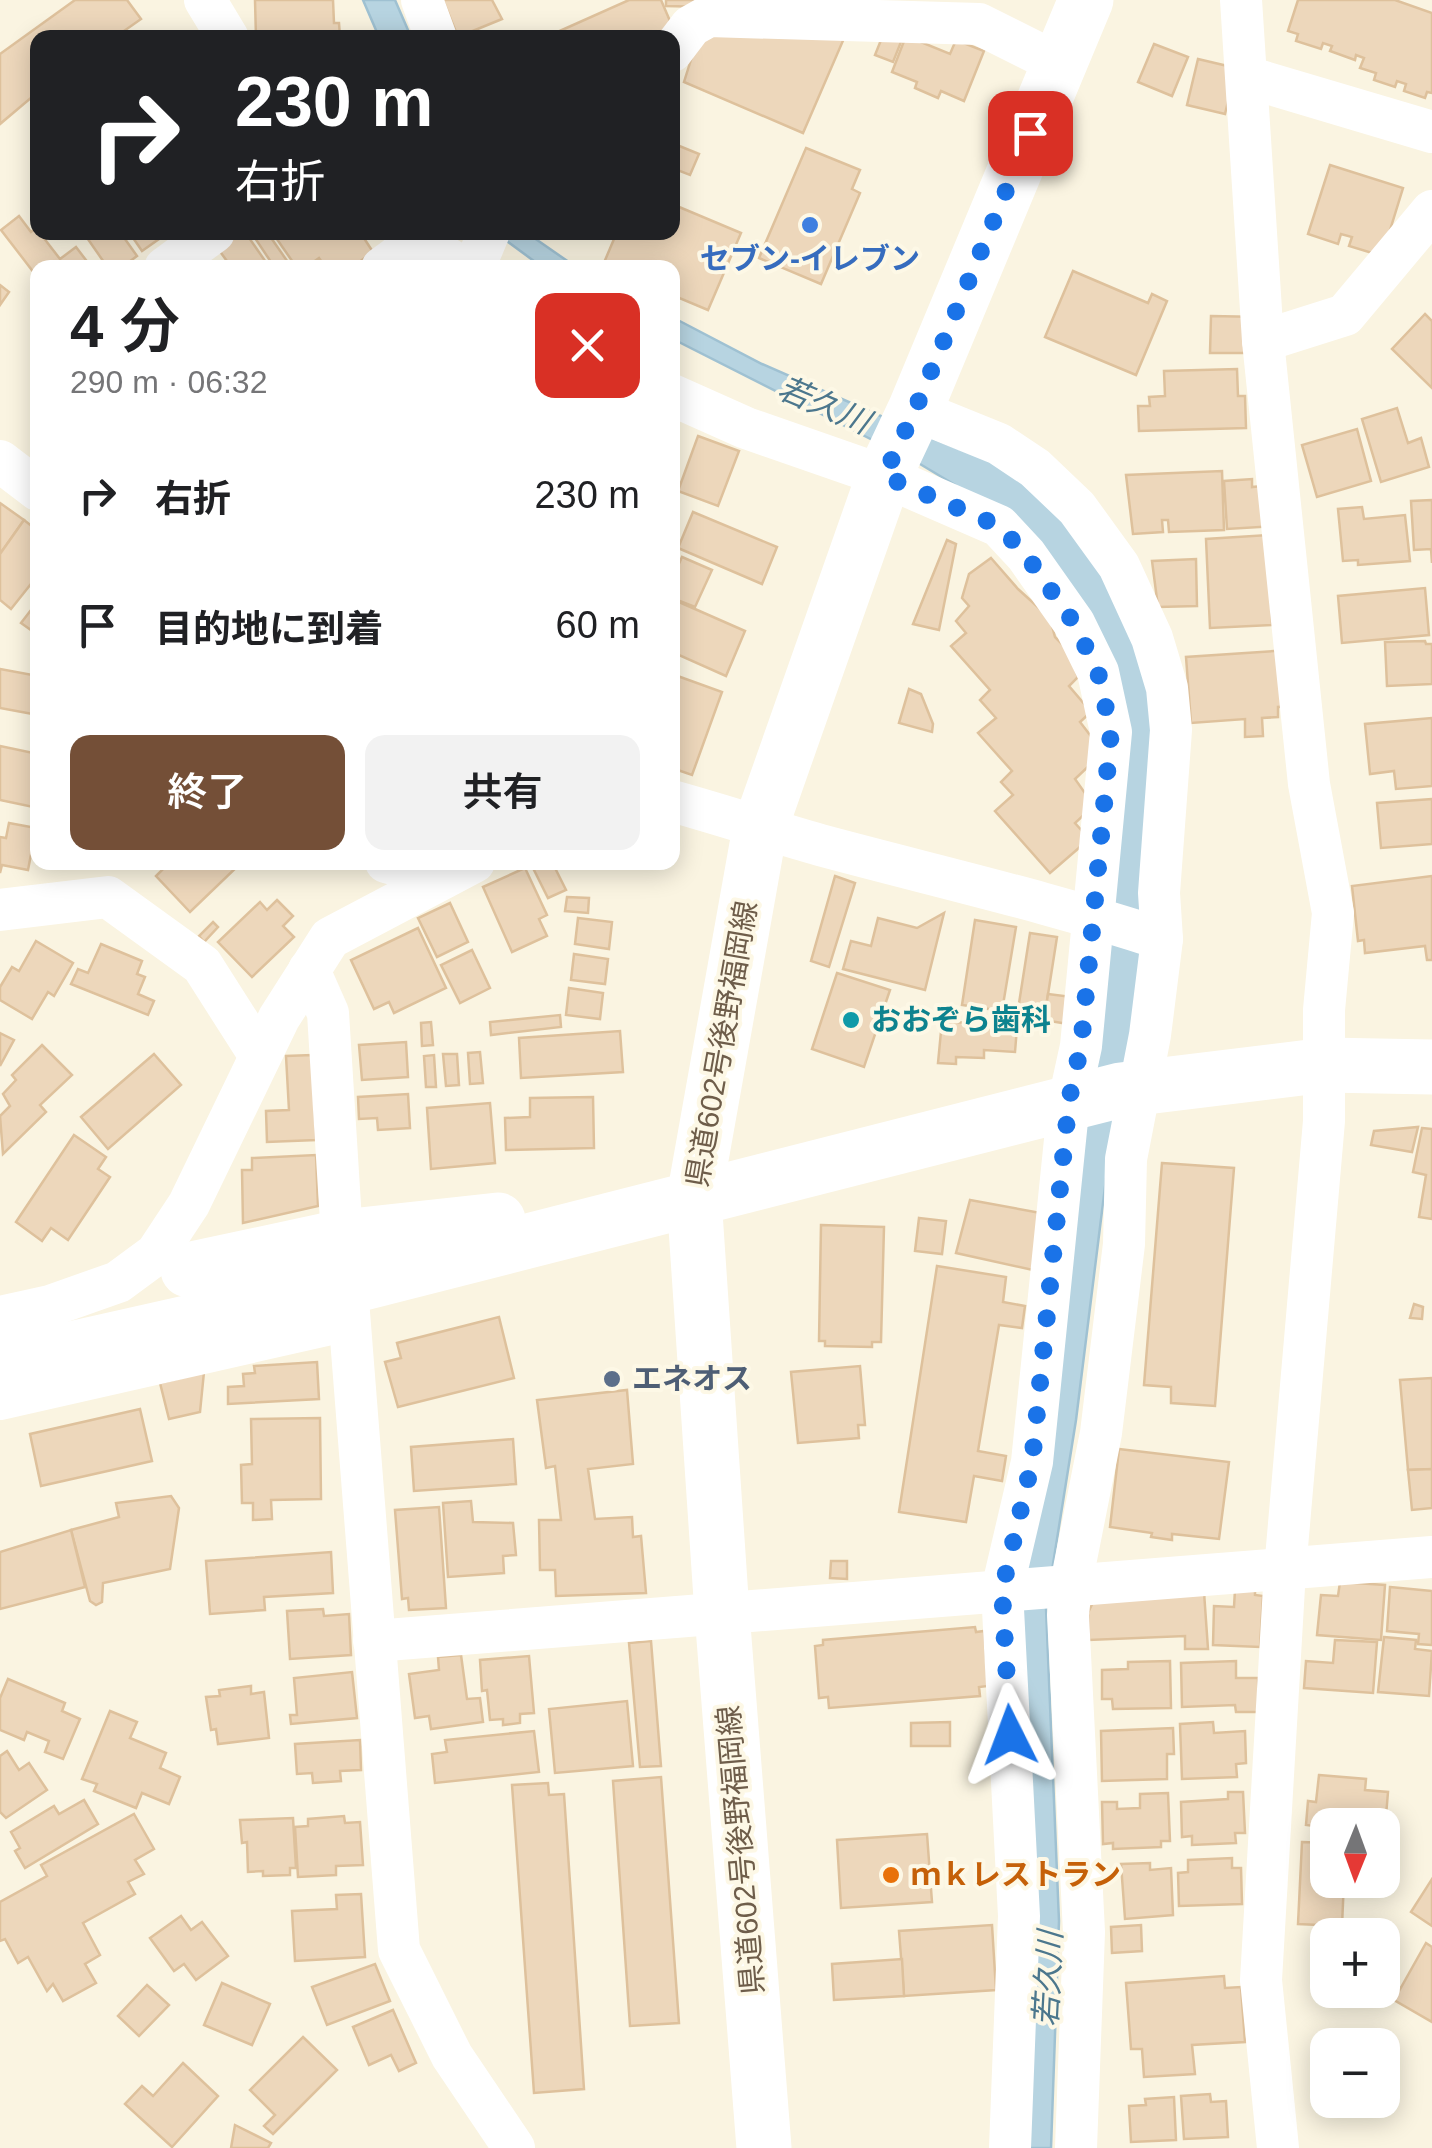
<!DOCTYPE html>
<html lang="ja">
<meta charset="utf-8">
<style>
body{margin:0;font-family:Helvetica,"Noto Sans JP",sans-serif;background:#f2f2f2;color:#202124;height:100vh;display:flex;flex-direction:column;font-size:38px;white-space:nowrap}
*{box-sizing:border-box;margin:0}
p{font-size:32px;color:#757577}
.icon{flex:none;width:55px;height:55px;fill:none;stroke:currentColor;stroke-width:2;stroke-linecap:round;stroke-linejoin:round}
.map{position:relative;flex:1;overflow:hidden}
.panel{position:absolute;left:30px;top:260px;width:650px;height:610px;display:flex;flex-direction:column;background:#fff;border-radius:20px;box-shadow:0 5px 25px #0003}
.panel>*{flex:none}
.guide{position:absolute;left:30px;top:30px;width:650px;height:210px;border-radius:20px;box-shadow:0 5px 25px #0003;background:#202124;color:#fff;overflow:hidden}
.needle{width:65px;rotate:181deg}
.tools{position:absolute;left:1310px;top:1808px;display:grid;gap:20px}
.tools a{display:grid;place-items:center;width:90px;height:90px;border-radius:20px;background:#fff;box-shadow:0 5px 25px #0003;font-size:50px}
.pin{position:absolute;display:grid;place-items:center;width:85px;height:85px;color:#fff;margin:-42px;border-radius:20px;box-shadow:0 5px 15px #0006}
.me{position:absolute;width:110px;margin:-55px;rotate:357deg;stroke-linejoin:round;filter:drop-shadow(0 0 8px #0008)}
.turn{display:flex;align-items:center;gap:35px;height:210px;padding:0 40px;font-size:45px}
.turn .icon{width:130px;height:130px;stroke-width:2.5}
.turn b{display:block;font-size:70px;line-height:85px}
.round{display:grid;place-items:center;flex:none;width:105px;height:105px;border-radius:20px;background:#f2f2f2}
.headline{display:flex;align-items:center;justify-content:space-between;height:170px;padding:0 40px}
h1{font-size:60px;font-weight:600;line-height:75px}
.cta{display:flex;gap:20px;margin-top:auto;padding:20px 40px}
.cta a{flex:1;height:115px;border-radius:20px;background:#744f37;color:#fff;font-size:40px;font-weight:600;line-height:115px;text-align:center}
.cta a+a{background:#f2f2f2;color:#202124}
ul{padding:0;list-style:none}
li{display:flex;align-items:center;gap:30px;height:130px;padding:0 40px}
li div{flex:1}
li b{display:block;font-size:38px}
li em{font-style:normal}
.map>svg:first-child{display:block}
</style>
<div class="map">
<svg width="1432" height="2148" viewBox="0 0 1432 2148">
<rect width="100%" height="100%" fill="#faf4e1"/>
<g fill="#b7d4e1" stroke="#9fc1d2" stroke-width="2.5">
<path d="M363 0H395L411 37H379Z"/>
<path d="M496 233H527L576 267H542Z"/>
<path d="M672 317 762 364 931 438 1013 469 1049 503 1125 604 1160 734 1144 959 1107 1171 1076 1420 1046 1608 1059 1921 1051 2148H1025L1021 1600 1108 665 955 485 920 464 673 339Z"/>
</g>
<g fill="#edd7bb" stroke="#dec19c" stroke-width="2.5">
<path d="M75 0H127L141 19 114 38H38V92L0 124V54Z"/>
<path d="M255 0H333L334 23H339L340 37 256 38Z"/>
<path d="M443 0H492L502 19 458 37Z"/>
<path d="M629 0H661L676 35 544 38Z"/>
<path d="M666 0H706V7L666 6Z"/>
<path d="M1298 0H1395L1432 13V93L1427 92 1425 98 1404 91 1406 84 1397 81 1395 87 1374 80 1376 73 1360 68 1364 58 1356 55 1355 60 1330 51 1332 46 1323 43 1321 49 1296 41 1298 34 1288 31Z"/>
<path d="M885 30 903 37 893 62 875 55Z"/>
<path d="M700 31 845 36 803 133 684 82Z"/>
<path d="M906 36 950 54 956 40 984 51 964 101 941 91 938 98 915 88 917 82 892 72Z"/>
<path d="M1154 44 1188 57 1172 96 1138 82Z"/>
<path d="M1198 59 1236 68 1225 114 1187 105Z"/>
<path d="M672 143 699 154 690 175 672 168Z"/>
<path d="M806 148 860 170 852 189 860 193 821 284 759 258Z"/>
<path d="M1330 165 1403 188 1382 256 1349 246 1352 237 1341 234 1338 244 1308 234Z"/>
<path d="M672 204 741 233 708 310 672 295V268L603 265 617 232H672Z"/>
<path d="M19 216 31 232 36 228 60 259 76 247 92 268H38V278L1 230Z"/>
<path d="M83 232H120L137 256 121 268H108Z"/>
<path d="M129 232H165L166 234 142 251Z"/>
<path d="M235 232H245L270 268H232L216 246Z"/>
<path d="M251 232H267L292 268H275Z"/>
<path d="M272 232H360L373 252 351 268H326L319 258 305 268H297Z"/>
<path d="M1073 271 1148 303 1152 294 1167 301 1136 375 1045 337Z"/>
<path d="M0 285 9 292 0 305Z"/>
<path d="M1425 314 1432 321V388L1392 349Z"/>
<path d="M1211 316 1261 317 1260 353H1210Z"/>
<path d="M1237 369 1238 396H1245L1246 428 1139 431 1138 406H1150L1149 397 1165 396 1164 371Z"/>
<path d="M1397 408 1408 443 1421 438 1429 467 1381 482 1362 419Z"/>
<path d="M1357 429 1371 481 1317 497 1302 445Z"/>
<path d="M698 436 739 451 718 506 678 491Z"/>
<path d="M1222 471 1224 530 1169 532 1168 520H1162L1163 532 1133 534 1126 475Z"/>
<path d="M1252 479V487L1271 485 1274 526 1227 529 1224 481Z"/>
<path d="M1432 500V563L1431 549 1414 550 1411 501Z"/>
<path d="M0 503 24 520 0 554Z"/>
<path d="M1362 507 1364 519 1405 515 1410 561 1358 565V560L1343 561 1338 509Z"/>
<path d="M693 512 777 547 762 584 678 548Z"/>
<path d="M24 520 38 531V575L11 609 0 600V554Z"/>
<path d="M1268 535 1272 625 1210 628 1206 539Z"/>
<path d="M947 540 956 544 939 630 913 624Z"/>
<path d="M682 557 712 570 695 607 672 598V579Z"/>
<path d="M991 558 1018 589 1050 618 1055 637 1067 649 1078 677 1069 686 1091 712 1080 722 1093 739 1092 763 1075 779 1087 796 1086 813 1075 823 1083 832 1080 847 1050 873 995 811 1013 795 1001 782 1012 771 978 733 996 718 980 700 990 690 951 646 966 633 956 621 969 606 962 598 969 574Z"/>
<path d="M1196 559 1197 606 1158 607 1152 561Z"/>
<path d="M1425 588 1429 635 1342 643 1338 596Z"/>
<path d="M38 601V635L21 623Z"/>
<path d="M679 602 745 631 726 676 672 652V617Z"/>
<path d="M1425 641 1426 644H1432V684L1387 686 1385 642Z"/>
<path d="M1290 650 1294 706 1278 707V717L1262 718 1263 736 1245 737V719L1191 723 1186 657Z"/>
<path d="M0 669 38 676V715L0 708Z"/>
<path d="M672 674 722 692 692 775 672 768Z"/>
<path d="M909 689 921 694 933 724 932 732 899 723Z"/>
<path d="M1432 718V786L1396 789 1394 771 1370 774 1365 724Z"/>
<path d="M0 746 38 754V808L0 800Z"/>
<path d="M1432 799V844L1381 848 1377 803Z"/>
<path d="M9 823 36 828 28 870 2 865 0 873V837L6 838Z"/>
<path d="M170 862H242L190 912 156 876Z"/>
<path d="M530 862H552L566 890 548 898Z"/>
<path d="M525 868 547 915 539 919 547 936 512 952 483 887Z"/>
<path d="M835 876 855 883 829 967 811 961Z"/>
<path d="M1432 876V960H1427L1425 946 1365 953 1364 940 1358 941 1352 886Z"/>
<path d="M567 897 589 898 588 913 565 911Z"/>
<path d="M277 900 293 916 283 926 294 937 252 977 218 942 260 902 267 910Z"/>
<path d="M450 903 468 942 437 957 418 918Z"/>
<path d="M944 913 925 990 843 969 851 941 871 946 878 918 917 928Z"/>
<path d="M578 918 612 922 609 949 575 944Z"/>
<path d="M975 920 1016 927 1002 1011 962 1005Z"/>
<path d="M213 922 218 927 204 942 199 936Z"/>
<path d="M418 928 446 988 394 1013 389 1002 374 1009 351 960Z"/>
<path d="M1030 933 1057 937 1044 1020 1017 1016Z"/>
<path d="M36 941 73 963 54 996 48 992 32 1019 0 1000V987L12 967 19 971Z"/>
<path d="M101 944 142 961 137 974 145 977 138 994 154 1001 148 1015 71 984 78 969 88 973Z"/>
<path d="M472 950 490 988 460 1003 441 965Z"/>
<path d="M574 954 608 959 605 984 571 980Z"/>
<path d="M837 973 890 990 864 1067 812 1049Z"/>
<path d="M569 988 603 993 600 1019 566 1015Z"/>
<path d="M1048 994 1072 997 1068 1024 1044 1020Z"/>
<path d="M560 1015 561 1027 491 1035 490 1022Z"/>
<path d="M942 1021 1017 1027 1015 1052 984 1050V1058L956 1057V1064L938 1063Z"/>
<path d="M431 1022 433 1045 422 1046 421 1023Z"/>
<path d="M620 1031 623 1072 521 1078 519 1038Z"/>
<path d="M0 1033 14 1040 0 1066Z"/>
<path d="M406 1042 408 1077 362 1080 359 1045Z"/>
<path d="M42 1045 72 1075 40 1105 46 1112 3 1154 0 1116 10 1106 3 1094 16 1080 12 1075Z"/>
<path d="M480 1052 483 1083 470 1084 468 1053Z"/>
<path d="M154 1054 181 1085 108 1149 81 1117Z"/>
<path d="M443 1054H457L459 1085 446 1086Z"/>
<path d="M312 1055 316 1140 267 1142 266 1111 289 1110 286 1056Z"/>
<path d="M434 1055 436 1087H426L424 1056Z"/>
<path d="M408 1094 410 1128 378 1130 377 1118 359 1119 358 1097Z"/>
<path d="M593 1097 594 1148 506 1150 505 1118 530 1117V1098Z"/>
<path d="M490 1103 495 1163 431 1169 427 1108Z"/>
<path d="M1418 1127 1412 1152 1371 1145 1374 1131Z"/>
<path d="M1422 1128 1432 1129V1219L1419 1217 1426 1175 1413 1172Z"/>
<path d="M74 1135 106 1157 98 1169 110 1177 68 1240 51 1228 42 1241 16 1222Z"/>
<path d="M316 1155 318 1206 243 1223 242 1170H252V1158Z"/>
<path d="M1162 1163 1234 1168 1215 1406 1171 1403V1387L1144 1385Z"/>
<path d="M970 1200 1046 1214 1033 1270 956 1253Z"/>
<path d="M919 1218 946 1221 942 1254 915 1251Z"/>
<path d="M821 1225 884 1227 881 1342H872V1347L825 1346V1341H819Z"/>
<path d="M937 1266 1006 1277 1003 1302 1025 1306 1022 1328 999 1325 978 1451 1006 1456 1002 1481 974 1476 966 1522 899 1512Z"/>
<path d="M1414 1304 1423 1307 1422 1319 1410 1318Z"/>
<path d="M499 1317 514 1378 398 1407 385 1362 401 1358 397 1343Z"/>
<path d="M317 1362 319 1399 228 1404V1387L244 1386 243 1374 255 1373 254 1366Z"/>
<path d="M860 1366 865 1425H858L859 1438 798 1443 791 1372Z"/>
<path d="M204 1372 200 1412 169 1419 160 1383Z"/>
<path d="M1432 1378V1469L1408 1470 1400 1380Z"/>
<path d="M627 1390 633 1464 588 1469 595 1519 632 1517 633 1537 641 1536 646 1593 556 1596 555 1570H540L539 1520H561L555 1466 546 1468 537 1400Z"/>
<path d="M140 1409 152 1461 41 1486 30 1434Z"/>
<path d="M320 1418 321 1499 271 1500 272 1519 253 1520V1503H242L241 1465 252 1464 251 1419Z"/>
<path d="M513 1439 516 1484 414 1491 411 1447Z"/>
<path d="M1119 1449 1229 1462 1219 1539 1172 1534V1540L1151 1537 1152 1533 1110 1527Z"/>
<path d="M1432 1469V1508L1412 1510 1408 1470Z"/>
<path d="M171 1496 179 1508 170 1569 103 1583 102 1602 96 1605 90 1601 71 1530 119 1517 116 1503Z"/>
<path d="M471 1501 473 1522 513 1523 516 1555 503 1556 504 1573 448 1577 443 1503Z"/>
<path d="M439 1507 446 1608 409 1610 408 1598 402 1599 395 1510Z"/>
<path d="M71 1530 85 1587 0 1609V1552Z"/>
<path d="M331 1552 333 1593 264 1597 265 1610 210 1614 206 1561Z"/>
<path d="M831 1561H847V1579L830 1578Z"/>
<path d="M1340 1582 1385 1585 1381 1640 1317 1635 1321 1595 1338 1596Z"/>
<path d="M1390 1587 1432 1591V1645L1418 1644 1419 1634 1387 1631Z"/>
<path d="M1255 1589V1595L1263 1596 1260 1647 1213 1645 1214 1606 1234 1607 1235 1590Z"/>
<path d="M1204 1592 1208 1649H1185V1636L1089 1640 1088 1613 1093 1602Z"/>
<path d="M323 1609 324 1616 349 1614 351 1655 290 1659 287 1611Z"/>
<path d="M975 1627 976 1632 984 1631 988 1686 979 1687 980 1696 829 1708 828 1697 819 1698 815 1646 823 1645V1640Z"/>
<path d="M1384 1637 1416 1640 1415 1649 1432 1651 1429 1696 1378 1692Z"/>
<path d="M1335 1640 1377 1642 1373 1693 1304 1688 1306 1661 1333 1663Z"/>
<path d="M651 1641 661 1766 640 1767 629 1643Z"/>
<path d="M461 1655 467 1699 480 1698 483 1722 431 1729 429 1716 415 1718 409 1674 439 1670 438 1657Z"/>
<path d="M529 1656 534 1713 520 1714V1723L503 1725V1719L490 1720 487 1690 482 1691 480 1660Z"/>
<path d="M1170 1661 1171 1708 1113 1709 1112 1699H1102V1670L1128 1669V1662Z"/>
<path d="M1236 1661V1678H1258L1259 1712H1236L1235 1705 1182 1707 1181 1663Z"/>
<path d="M352 1672 357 1718 291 1724 290 1715H297L294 1678Z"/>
<path d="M8 1679 65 1703 62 1711 80 1719 63 1759 45 1752 49 1741 27 1732 24 1740 0 1730V1698Z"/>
<path d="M251 1686V1694L264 1692 269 1738 218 1744 216 1729 211 1730 206 1697 220 1696 219 1690Z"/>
<path d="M627 1701 633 1766 555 1773 549 1709Z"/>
<path d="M110 1711 137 1722 130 1738 166 1753 160 1768 180 1777 169 1804 142 1793 136 1808 94 1791 97 1784 82 1779Z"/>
<path d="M950 1722V1746H911V1723Z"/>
<path d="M1213 1722 1214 1733 1245 1731 1246 1763 1236 1764 1237 1777 1182 1779 1180 1724Z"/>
<path d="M1173 1728 1174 1754H1167V1779L1102 1781 1101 1731Z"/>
<path d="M534 1731 539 1772 435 1783 432 1754 447 1752 445 1740Z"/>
<path d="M360 1740 361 1770 340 1771 341 1781 313 1783 312 1773 297 1774 295 1744Z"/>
<path d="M7 1751 19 1770 29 1763 47 1790 6 1818 0 1812V1756Z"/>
<path d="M1319 1775 1366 1779 1365 1790 1388 1792 1383 1852 1382 1825H1328V1838L1314 1837 1315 1826 1306 1825 1308 1801 1316 1802Z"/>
<path d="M661 1777 679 2023 630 2026 613 1781Z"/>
<path d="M548 1783 549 1795 564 1794 584 2089 534 2093 512 1785Z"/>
<path d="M1228 1792H1243L1245 1833H1235L1236 1843 1192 1845V1836L1182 1837 1181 1802 1228 1799Z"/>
<path d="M1168 1793 1170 1841H1161V1847L1113 1849V1843L1103 1844 1102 1802H1117V1809L1140 1808V1794Z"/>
<path d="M84 1800 98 1824 25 1868 15 1851 20 1848 11 1832 54 1806 59 1814Z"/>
<path d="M134 1814 154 1849 135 1860 144 1874 128 1882 135 1894 83 1923 100 1955 85 1964 96 1983 63 2001 53 1984 47 1991 28 1957 18 1963 5 1939 0 1941V1902L47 1876 41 1865Z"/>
<path d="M344 1816 345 1823 360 1822 363 1865 336 1866V1875L298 1877 295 1827 308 1826V1819Z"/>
<path d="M293 1818 296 1868H290V1875L263 1876V1871L248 1872 247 1842 242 1843 240 1820Z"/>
<path d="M927 1834 932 1902 841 1908 837 1840Z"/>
<path d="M1302 1842 1328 1843V1880H1344L1342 1926 1298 1924Z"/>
<path d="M1232 1858V1868H1241L1242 1904 1179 1906 1178 1873 1188 1872V1860Z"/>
<path d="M1150 1863V1870L1171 1868 1173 1915 1125 1919 1121 1864Z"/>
<path d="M1432 1879V1926L1411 1912Z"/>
<path d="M361 1894 365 1957 295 1961 292 1911 337 1909 336 1895Z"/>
<path d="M181 1916 191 1930 202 1922 228 1956 196 1980 184 1964 174 1971 150 1938Z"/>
<path d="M992 1925 996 1990 904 1996 899 1931Z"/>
<path d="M1141 1925 1142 1951 1112 1953 1111 1927Z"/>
<path d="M1426 1943 1432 1947V2022L1394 2000Z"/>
<path d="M902 1959 904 1996 834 2000 832 1964Z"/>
<path d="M375 1964 390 2001 327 2025 312 1987Z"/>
<path d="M1224 1976 1225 1988 1241 1987 1245 2042 1192 2045 1195 2074 1144 2077 1142 2049H1131L1126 1983Z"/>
<path d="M222 1983 270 2004 252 2045 204 2025Z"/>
<path d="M147 1985 169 2005 139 2036 118 2016Z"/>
<path d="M393 2010 416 2063 399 2071 391 2055 369 2065 353 2027Z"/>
<path d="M303 2037 337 2070 273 2134 264 2126 275 2115 250 2090Z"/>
<path d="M183 2063 218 2096 172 2147 125 2104 142 2086 153 2096Z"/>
<path d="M1210 2094 1211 2102 1226 2101 1228 2137 1184 2139 1181 2096Z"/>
<path d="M1174 2097 1176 2140 1131 2142 1129 2106 1146 2105 1145 2099Z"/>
<path d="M235 2125 271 2143 268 2148H231Z"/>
</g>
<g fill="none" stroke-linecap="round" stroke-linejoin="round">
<g stroke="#fff" stroke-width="42">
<path d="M205 0 228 38"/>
<path d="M422 0 436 38"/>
<path d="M1241 0 1263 341 1309 784 1333 913 1324 1010V1121L1285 1570 1261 1980 1278 2148"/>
<path d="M672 51 691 26 709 16 979 24 1059 64"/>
<path d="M1247 77 1432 132"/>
<path d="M403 232 464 268"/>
<path d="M165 268 214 232"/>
<path d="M382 268 416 243"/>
<path d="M474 268 489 232"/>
<path d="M1263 341 1345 315 1432 211"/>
<path d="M672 395 746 428 884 476 999 526 1026 555 1074 623 1098 672 1111 732 1081 1046 1069 1101 1032 1462 1002 1590 1019 1916 1010 2148"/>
<path d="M915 410 999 444 1035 468 1077 508 1119 566 1152 638 1167 688 1171 730 1159 893 1162 939 1150 1035 1126 1159 1124 1244 1101 1433 1071 1584 1068 1615 1084 1932 1076 2148"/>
<path d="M0 461 38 490"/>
<path d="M672 801C722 815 771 831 820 845 935 876 1050 902 1162 939"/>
<path d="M386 862 443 878"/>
<path d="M0 910 108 897 202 965 260 1056"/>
<path d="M309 970 328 1013 342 1237"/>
<path d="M347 1287 399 1950 452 2056 514 2148"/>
<path d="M0 1317 50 1306 118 1282 156 1254 189 1204 279 1018 330 938 474 862"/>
<path d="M0 1399 348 1320"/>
<path d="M374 1641 1432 1557"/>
</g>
<g stroke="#fff" stroke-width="55">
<path d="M188 1270 342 1237 498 1220"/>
<path d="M0 1365 347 1287 1121 1090 1326 1065 1432 1067"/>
</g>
<path stroke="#fff" stroke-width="55" d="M764 2148 722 1613 694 1198 760 828 884 476 915 410 1086 0"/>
</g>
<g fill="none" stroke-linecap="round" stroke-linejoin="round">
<path stroke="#1a73e8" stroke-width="18" stroke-dasharray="0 32.4" d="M1010 1735 1002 1590 1032 1462 1069 1100 1081 1046 1111 732 1098 672 1074 623 1026 555 999 526 884 476 915 410 1030 133"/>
</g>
<circle fill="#3f7fe0" stroke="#fdf8e6" stroke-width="4" cx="810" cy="225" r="10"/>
<circle fill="#0f9aa8" stroke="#fdf8e6" stroke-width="4" cx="851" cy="1020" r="10"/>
<circle fill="#5c6f8a" stroke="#fdf8e6" stroke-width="4" cx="612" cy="1379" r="10"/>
<circle fill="#e8710a" stroke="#fdf8e6" stroke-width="4" cx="891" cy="1875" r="10"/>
<g text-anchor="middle" stroke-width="8" stroke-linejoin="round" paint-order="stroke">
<g font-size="30" font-weight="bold" fill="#366cbe" stroke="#fdf8e6">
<text x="810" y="269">セブン-イレブン</text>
</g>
<g font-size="30" font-weight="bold" fill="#0d838f" stroke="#fdf8e6" text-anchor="start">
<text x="871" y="1030">おおぞら歯科</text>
</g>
<g font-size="30" fill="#6e5d4a" stroke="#fdf8e6">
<text transform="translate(722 1044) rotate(-80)" y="10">県道602号後野福岡線</text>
<text transform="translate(741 1850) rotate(-95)" y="10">県道602号後野福岡線</text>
</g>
<g font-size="30" font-weight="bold" fill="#4e5e75" stroke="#fdf8e6" text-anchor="start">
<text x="632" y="1389">エネオス</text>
</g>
<g font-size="30" font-weight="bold" fill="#c56008" stroke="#fdf8e6" text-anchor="start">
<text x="911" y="1885">ｍｋレストラン</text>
</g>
<g font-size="32" font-style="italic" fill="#4c778d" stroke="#fdf8e6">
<text transform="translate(824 405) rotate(23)" y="11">若久川</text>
<text transform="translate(1048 1979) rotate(-87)" y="11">若久川</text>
</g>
</g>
</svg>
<div class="tools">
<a><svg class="needle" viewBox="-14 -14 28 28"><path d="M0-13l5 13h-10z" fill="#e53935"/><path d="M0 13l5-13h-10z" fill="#757577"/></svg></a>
<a>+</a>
<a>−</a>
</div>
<div class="pin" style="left:1030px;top:133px;background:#d93025"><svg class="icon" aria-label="arrive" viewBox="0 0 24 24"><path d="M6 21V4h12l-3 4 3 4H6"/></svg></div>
<svg class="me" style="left:1010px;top:1735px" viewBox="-20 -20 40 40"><path d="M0-17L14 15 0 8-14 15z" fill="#1a73e8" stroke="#fff" stroke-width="4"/></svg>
<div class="guide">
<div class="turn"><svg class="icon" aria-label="right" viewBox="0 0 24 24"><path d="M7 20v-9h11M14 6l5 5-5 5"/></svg><div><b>230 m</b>右折</div></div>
</div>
<section class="panel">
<div class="headline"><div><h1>4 分</h1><p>290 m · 06:32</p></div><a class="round" style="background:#d93025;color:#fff"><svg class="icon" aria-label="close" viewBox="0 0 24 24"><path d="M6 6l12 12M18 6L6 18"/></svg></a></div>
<ul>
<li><svg class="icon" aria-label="right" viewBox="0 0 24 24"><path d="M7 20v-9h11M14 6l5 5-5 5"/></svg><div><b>右折</b></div><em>230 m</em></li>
<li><svg class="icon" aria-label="arrive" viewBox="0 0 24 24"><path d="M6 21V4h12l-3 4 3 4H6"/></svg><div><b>目的地に到着</b></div><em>60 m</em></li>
</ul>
<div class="cta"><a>終了</a><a>共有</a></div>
</section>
</div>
